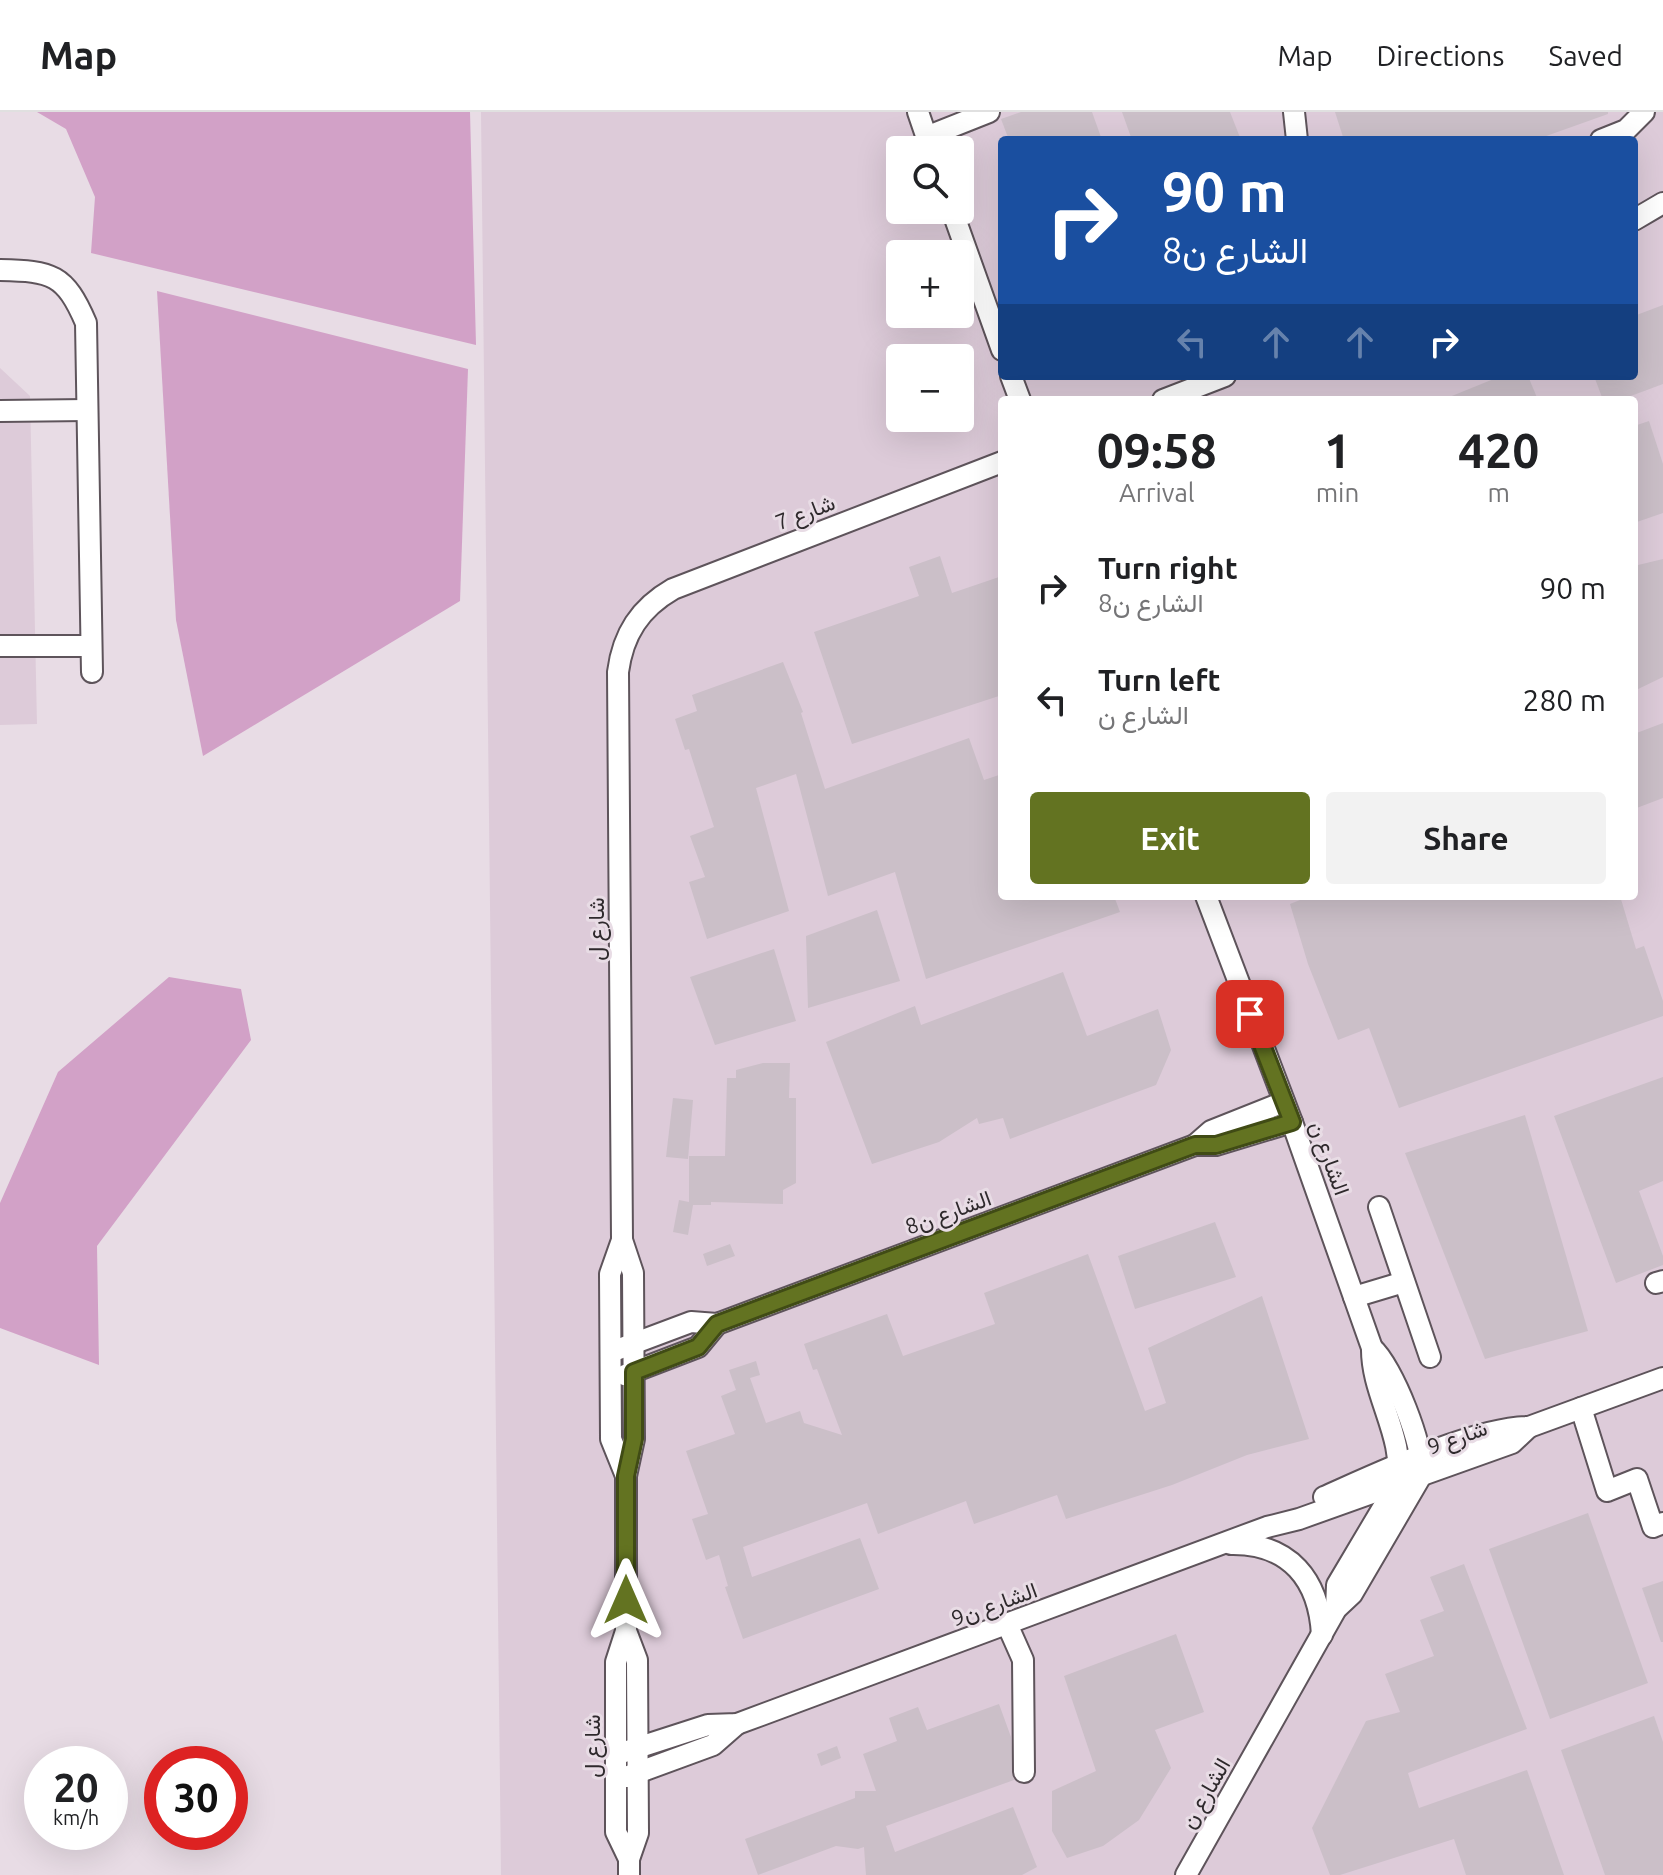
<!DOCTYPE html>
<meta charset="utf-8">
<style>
body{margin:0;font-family:Ubuntu,Vazirmatn,sans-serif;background:#f2f2f2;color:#202124;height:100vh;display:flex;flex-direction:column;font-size:30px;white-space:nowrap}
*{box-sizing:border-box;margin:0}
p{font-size:26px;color:#757577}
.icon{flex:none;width:44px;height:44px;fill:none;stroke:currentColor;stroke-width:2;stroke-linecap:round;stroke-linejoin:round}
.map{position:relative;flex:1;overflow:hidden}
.sheet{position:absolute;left:998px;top:284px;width:640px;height:504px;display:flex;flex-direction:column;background:#fff;border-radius:8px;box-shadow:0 8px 32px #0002}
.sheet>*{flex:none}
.guide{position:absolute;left:998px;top:24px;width:640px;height:244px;border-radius:8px;box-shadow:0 8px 32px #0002;background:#1a4fa0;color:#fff;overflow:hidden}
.buttons{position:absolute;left:886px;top:24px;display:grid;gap:16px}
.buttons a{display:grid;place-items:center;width:88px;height:88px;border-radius:8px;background:#fff;box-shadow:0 8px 32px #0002;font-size:40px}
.speed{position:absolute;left:24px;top:1634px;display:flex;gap:16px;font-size:40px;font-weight:700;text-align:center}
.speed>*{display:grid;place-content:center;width:104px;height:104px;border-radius:50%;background:#fff;box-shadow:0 8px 32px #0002;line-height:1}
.speed small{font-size:20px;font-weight:400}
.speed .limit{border:12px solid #d22;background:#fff;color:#111}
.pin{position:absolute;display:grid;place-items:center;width:68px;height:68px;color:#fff;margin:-34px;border-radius:16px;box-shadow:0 4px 12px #0006}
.me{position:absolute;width:88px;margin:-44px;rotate:0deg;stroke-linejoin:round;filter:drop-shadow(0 0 6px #0008)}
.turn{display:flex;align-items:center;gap:28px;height:168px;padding:0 32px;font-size:36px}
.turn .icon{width:104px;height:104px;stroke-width:2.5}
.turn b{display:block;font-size:56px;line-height:68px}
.lanes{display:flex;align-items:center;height:76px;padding:0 32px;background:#0003;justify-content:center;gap:40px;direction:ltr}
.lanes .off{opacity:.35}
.eta{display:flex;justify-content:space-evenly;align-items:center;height:136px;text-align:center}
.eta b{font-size:48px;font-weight:700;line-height:56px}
.cta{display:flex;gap:16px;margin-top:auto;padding:16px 32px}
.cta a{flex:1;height:92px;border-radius:8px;background:#637321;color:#fff;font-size:32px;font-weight:700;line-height:92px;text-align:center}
.cta a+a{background:#f2f2f2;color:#202124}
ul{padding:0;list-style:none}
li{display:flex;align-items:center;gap:24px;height:112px;padding:0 32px}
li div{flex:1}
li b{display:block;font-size:30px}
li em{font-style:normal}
header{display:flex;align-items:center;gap:48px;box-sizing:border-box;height:112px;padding:0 40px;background:#fff;border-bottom:2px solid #e0e0e0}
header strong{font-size:38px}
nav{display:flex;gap:44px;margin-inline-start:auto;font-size:28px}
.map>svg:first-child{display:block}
</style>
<header>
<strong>Map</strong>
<nav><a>Map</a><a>Directions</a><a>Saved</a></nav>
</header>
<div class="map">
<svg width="1663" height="1763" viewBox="0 0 1663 1763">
<rect width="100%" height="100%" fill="#e8dce5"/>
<g fill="#ddcbd9" fill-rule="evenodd">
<path d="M481 0H1663V1763H501ZM1002 28H1634V264H1002ZM900 38H960V98H900ZM900 142H960V202H900ZM900 246H960V306H900ZM1002 288H1634V784H1002Z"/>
<path d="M0 256 30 284 37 612 0 613Z"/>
</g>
<g fill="#d2a1c7">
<path d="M37 0H470L476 233 91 141 95 85 66 17Z"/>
<path d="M157 179 468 257 460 489 203 644 176 508Z"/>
<path d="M169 865 241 877 251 928 97 1134 99 1253 0 1216V1091L58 960Z"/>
</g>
<g fill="#cbbfc8">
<path d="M1021 0H1092L1102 28H1009L1001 7Z"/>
<path d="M1122 0H1230L1241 28H1132Z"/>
<path d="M1335 0H1608V2L1535 28H1344Z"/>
<path d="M1663 193V272L1620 288H1603L1594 264H1634V204Z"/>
<path d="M1501 264H1528L1538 288H1442Z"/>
<path d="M1649 309 1663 352V401L1634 411V314Z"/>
<path d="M940 444 952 481 1002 464V583L852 632 814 520 919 484 909 455Z"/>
<path d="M1663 447V565L1634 579V454Z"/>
<path d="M783 550 803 600 801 601 825 677 969 626 984 668 1002 662V784H1114L1120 800 926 867 895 760 828 784 796 662 756 676 789 799 707 827 689 770 705 765 690 724 714 715 689 637 685 638 675 607 697 599 692 583Z"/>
<path d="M1663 611V686L1634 697V622Z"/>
<path d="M1310 784H1620L1636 837 1644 834 1663 889V904L1399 996 1369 916 1338 928 1308 852 1290 792Z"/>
<path d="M877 798 900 869 808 896 806 824Z"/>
<path d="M774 837 796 909 715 933 690 865Z"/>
<path d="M1063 860 1087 924 1158 897 1171 938 1156 973 1010 1027 1003 1006 979 1012 977 1006 939 1030 872 1052 826 930 915 894 921 913Z"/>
<path d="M763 951H790L789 986H796V1071L783 1078V1092L711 1090V1093H693L688 1123 673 1120 679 1088 689 1090V1044H725L727 966H736V958Z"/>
<path d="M1663 965V1069L1639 1079 1663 1144V1153L1616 1171 1554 1004Z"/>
<path d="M673 986 693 988 688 1047 666 1045Z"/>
<path d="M1525 1003 1588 1219 1485 1247 1405 1041Z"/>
<path d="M1215 1110 1236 1165 1135 1197 1118 1144Z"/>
<path d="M730 1132 735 1144 707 1154 703 1142Z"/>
<path d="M1088 1142 1145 1299 1166 1291 1148 1236 1262 1184 1309 1327 1247 1343 1172 1373 1066 1407 1057 1383 974 1412 966 1389 878 1422 867 1391 743 1435 752 1465 860 1426 879 1477 743 1527 725 1475 728 1474 719 1443 706 1448 692 1407 708 1402 686 1339 735 1322 721 1284 736 1278 729 1258 756 1249 760 1263 750 1266 766 1311 800 1299 804 1311 842 1323 817 1257 813 1258 804 1232 887 1202 903 1244 995 1212 984 1181Z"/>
<path d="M1588 1401 1648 1571 1550 1607 1489 1437Z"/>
<path d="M1464 1452 1527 1617 1408 1661 1419 1696 1527 1658 1564 1763H1466L1454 1727 1340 1763H1330L1312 1716 1366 1609 1400 1600 1385 1562 1434 1544 1420 1508 1444 1499 1430 1465Z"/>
<path d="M1663 1469V1530H1661L1642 1476Z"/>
<path d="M1176 1522 1204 1600 1155 1618 1171 1656 1139 1708 1103 1734 1067 1746 1052 1719V1679L1096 1659 1064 1564Z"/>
<path d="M999 1592 1011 1625 1014 1668 886 1714 895 1740 1013 1695 1037 1755 1022 1763H866L864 1735 858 1737 836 1734 758 1763 745 1727 855 1686V1679H876L863 1642 897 1629 889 1606 918 1595 927 1618Z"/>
<path d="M1654 1604 1663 1630V1763H1605L1561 1638Z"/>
<path d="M837 1634 841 1646 821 1654 817 1642Z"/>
</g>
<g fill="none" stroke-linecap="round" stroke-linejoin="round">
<g stroke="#5e545b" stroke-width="24">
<g id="minor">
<path d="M918 0 931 38"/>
<path d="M1294 0 1297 28"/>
<path d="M926 25 989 0"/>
<path d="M1601 28 1626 18 1644 0"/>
<path d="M952 98 1002 238"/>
<path d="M1634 108 1663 91"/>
<path d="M0 158C52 159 65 162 86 211L92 560"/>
<path d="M1011 264 1020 288"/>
<path d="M1163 288 1225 264"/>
<path d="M0 299 87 298"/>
<path d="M0 534H91"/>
<path d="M1206 784 1292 1010 1372 1236C1371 1282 1406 1326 1397 1372L1337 1473 1336 1497"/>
<path d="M1195 1033 1211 1019 1284 990"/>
<path d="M1379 1095 1430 1245"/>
<path d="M622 1128 610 1162 611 1327 626 1364"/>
<path d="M1656 1171 1663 1169"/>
<path d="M1354 1185 1404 1170"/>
<path d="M611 1240 691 1210 717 1212 1195 1033H1216L1292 1010"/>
<path d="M625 1263 698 1235 717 1212"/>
<path d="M1581 1296 1607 1379 1637 1367 1653 1415 1663 1411"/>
<path d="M1324 1385C1376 1362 1475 1315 1529 1315L1663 1266"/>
<path d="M1231 1432C1290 1431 1319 1468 1322 1523"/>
<path d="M1007 1512 1023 1548 1024 1660"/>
<path d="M626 1519 637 1548 638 1721 629 1747V1763"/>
<path d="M615 1643 708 1613 737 1612 1267 1415 1299 1407 1512 1331 1529 1315"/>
<path d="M626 1665 713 1633 737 1612"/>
<path d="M629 1747 616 1720V1550L626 1519V1364L634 1327 633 1161 622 1128 618 560C623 522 640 496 673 477L1002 350"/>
<path d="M1186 1763 1336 1497 1352 1482 1421 1364C1426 1337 1392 1253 1372 1236"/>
</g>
</g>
<use href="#minor" stroke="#fff" stroke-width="20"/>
</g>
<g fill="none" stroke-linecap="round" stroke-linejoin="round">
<g stroke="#404b15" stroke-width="20">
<path id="route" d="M626 1488V1364L634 1327V1260L698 1235 717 1212 1195 1033H1216L1292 1010 1250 902"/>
</g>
<use href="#route" stroke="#637321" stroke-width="14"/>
</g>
<g text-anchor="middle" stroke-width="6" stroke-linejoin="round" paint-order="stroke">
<g font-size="22" fill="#2e292c" stroke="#e8dce5">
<text transform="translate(805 400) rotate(-21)" y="8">شارع 7</text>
<text transform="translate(596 817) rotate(-90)" y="8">شارع ل</text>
<text transform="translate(1330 1046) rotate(70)" y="8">الشارع ن</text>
<text transform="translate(948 1100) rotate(-20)" y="8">الشارع ن8</text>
<text transform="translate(1457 1325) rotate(-20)" y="8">شارع 9</text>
<text transform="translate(994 1492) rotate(-20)" y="8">الشارع ن9</text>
<text transform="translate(592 1634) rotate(-90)" y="8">شارع ل</text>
<text transform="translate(1205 1681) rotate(-60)" y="8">الشارع ن</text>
</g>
</g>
</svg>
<div class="buttons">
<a><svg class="icon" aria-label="search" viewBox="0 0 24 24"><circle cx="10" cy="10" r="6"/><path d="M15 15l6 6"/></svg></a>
<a>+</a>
<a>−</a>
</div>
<div class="speed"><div>20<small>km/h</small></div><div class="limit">30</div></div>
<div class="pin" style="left:1250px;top:902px;background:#d93025"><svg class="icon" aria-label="arrive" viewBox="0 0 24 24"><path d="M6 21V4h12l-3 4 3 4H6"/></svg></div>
<svg class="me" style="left:626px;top:1488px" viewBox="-20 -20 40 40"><path d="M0-17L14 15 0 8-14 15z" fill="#637321" stroke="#fff" stroke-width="4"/></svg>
<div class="guide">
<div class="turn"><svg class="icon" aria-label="right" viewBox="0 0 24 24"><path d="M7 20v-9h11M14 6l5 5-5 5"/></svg><div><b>90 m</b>الشارع ن8</div></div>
<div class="lanes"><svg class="icon off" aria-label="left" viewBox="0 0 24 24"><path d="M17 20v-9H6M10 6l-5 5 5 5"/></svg><svg class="icon off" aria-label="ahead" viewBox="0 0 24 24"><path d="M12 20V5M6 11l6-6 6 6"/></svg><svg class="icon off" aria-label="ahead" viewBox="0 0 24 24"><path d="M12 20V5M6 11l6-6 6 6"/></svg><svg class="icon" aria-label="right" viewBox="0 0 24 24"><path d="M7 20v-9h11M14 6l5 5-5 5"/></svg></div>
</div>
<section class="sheet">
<div class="eta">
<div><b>09:58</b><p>Arrival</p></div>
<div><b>1</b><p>min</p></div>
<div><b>420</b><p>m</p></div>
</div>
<ul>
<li><svg class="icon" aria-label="right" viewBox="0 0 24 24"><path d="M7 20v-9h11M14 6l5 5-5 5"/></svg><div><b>Turn right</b><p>الشارع ن8</p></div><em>90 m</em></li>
<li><svg class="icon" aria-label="left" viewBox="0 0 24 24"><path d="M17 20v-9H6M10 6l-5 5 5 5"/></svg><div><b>Turn left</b><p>الشارع ن</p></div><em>280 m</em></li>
</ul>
<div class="cta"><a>Exit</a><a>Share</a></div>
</section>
</div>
